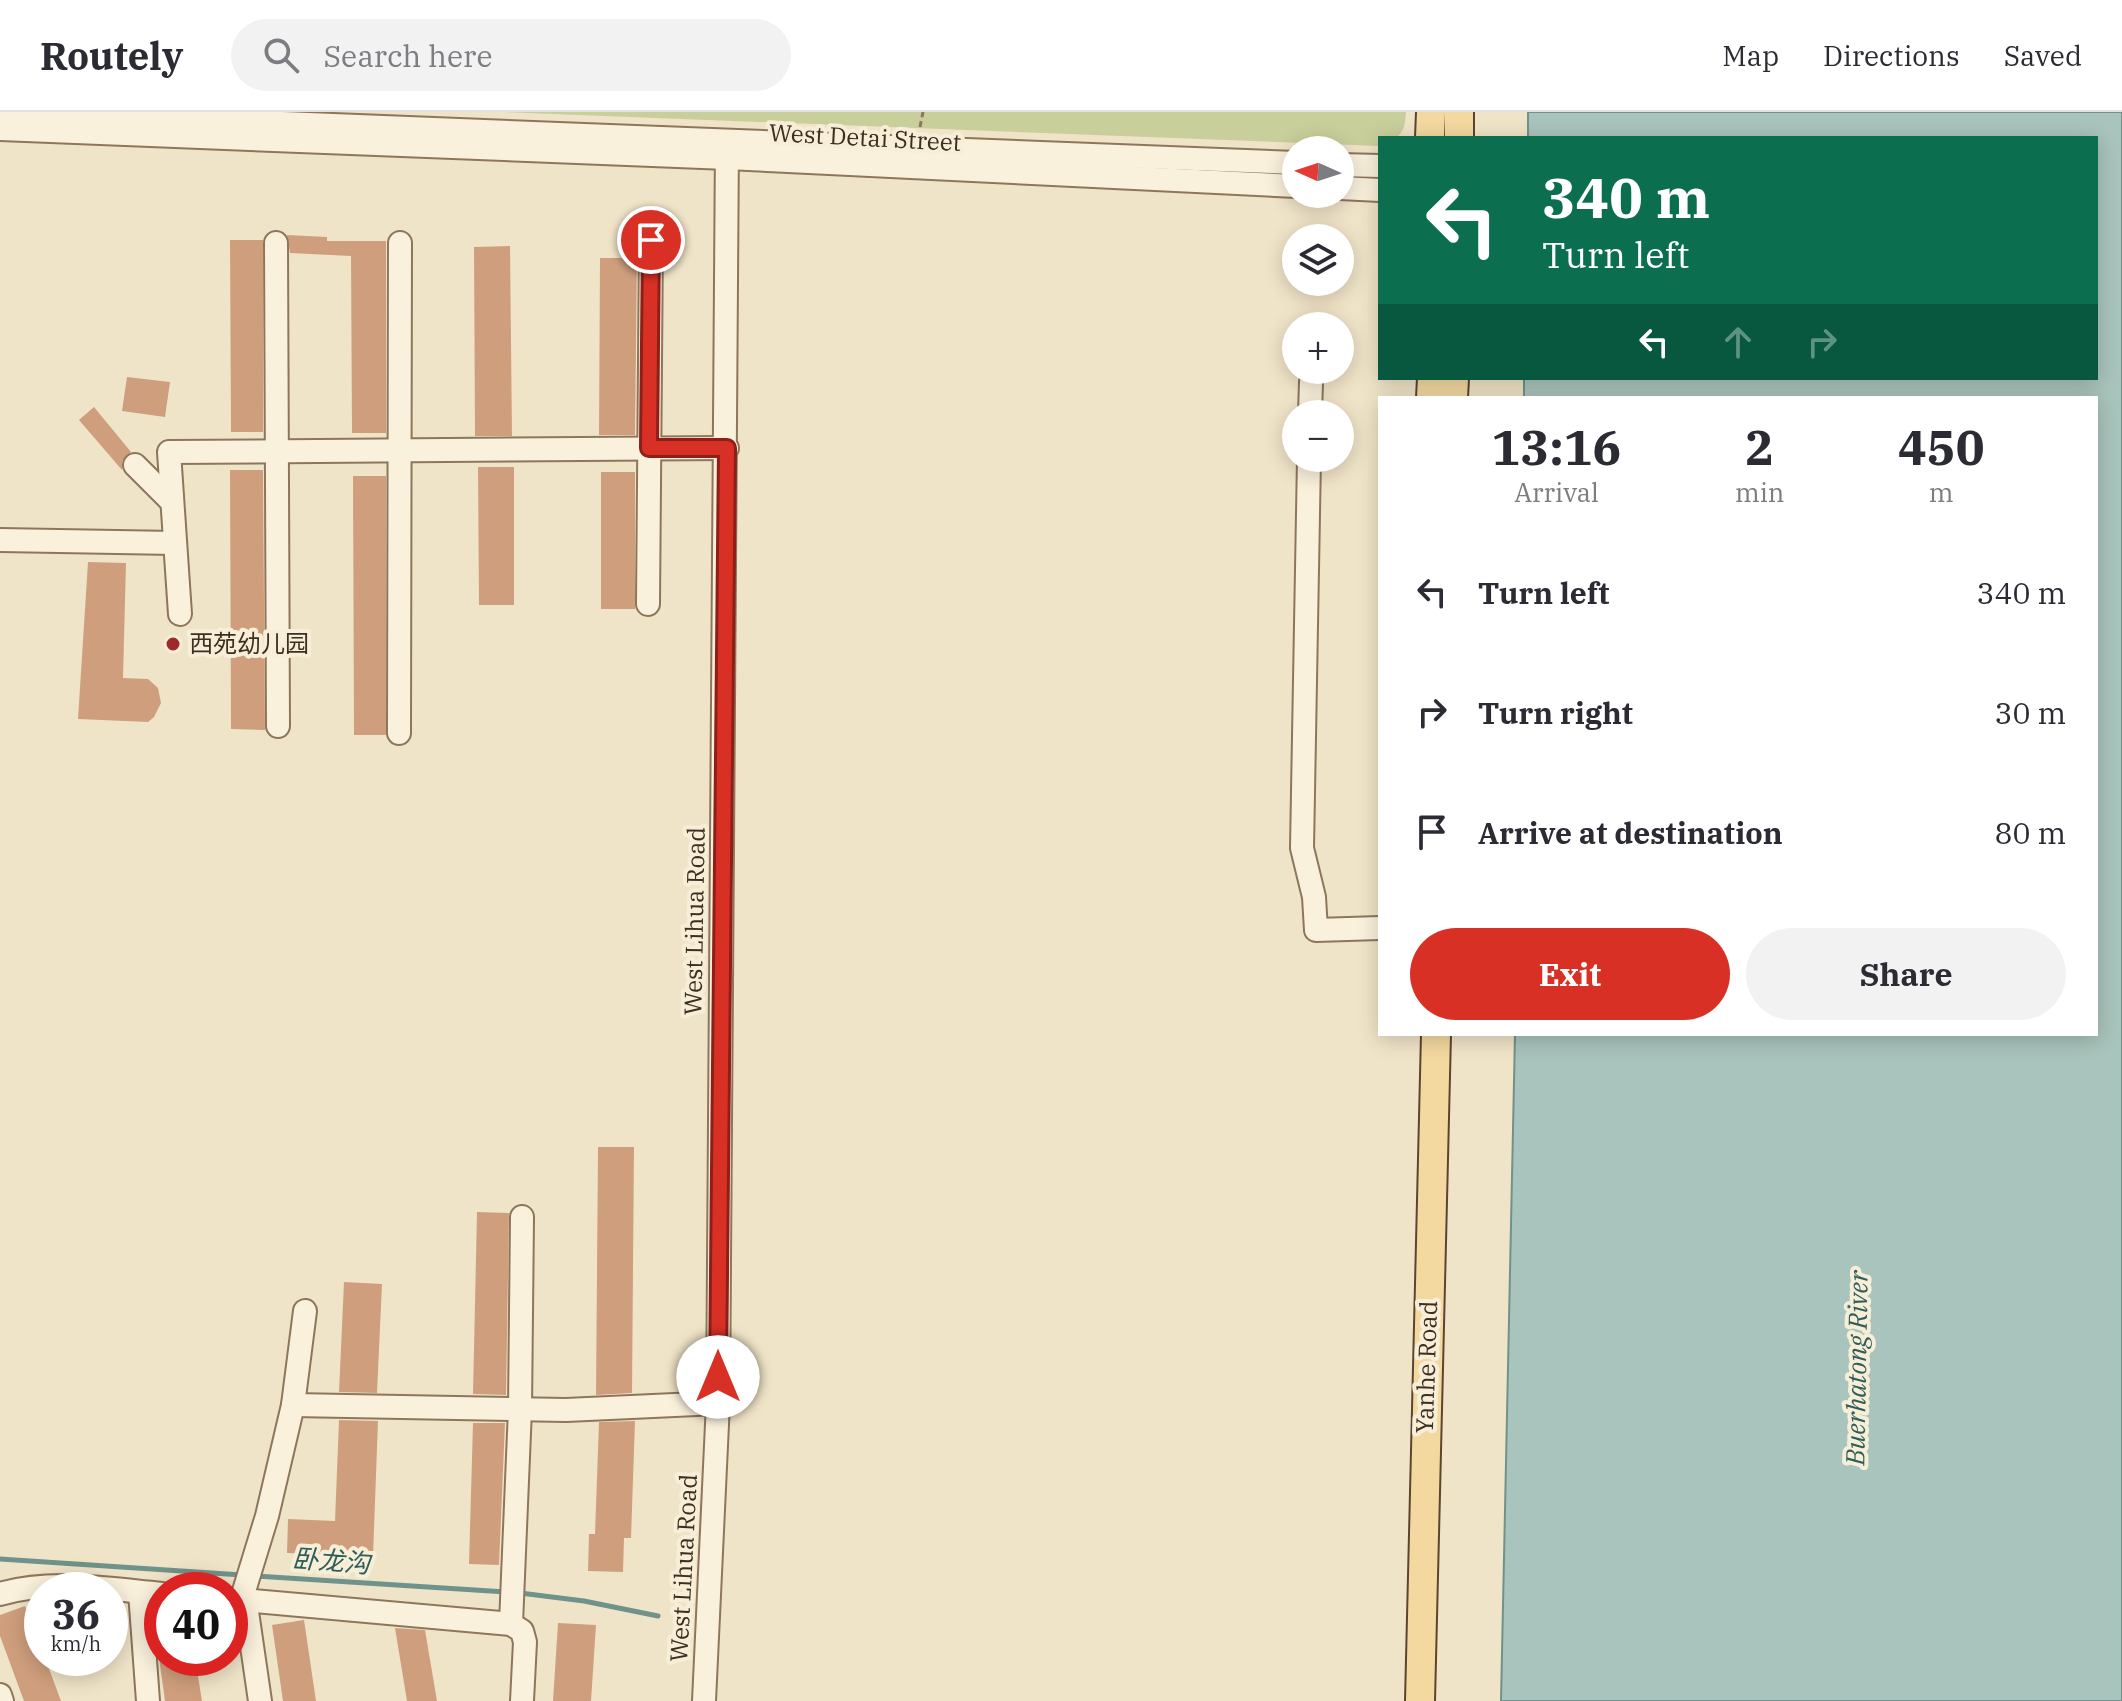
<!DOCTYPE html>
<meta charset="utf-8">
<style>
body{margin:0;font-family:"IBM Plex Serif","Noto Sans SC",serif;background:#f2f2f3;color:#2b2b33;height:100vh;display:flex;flex-direction:column;font-size:30px;white-space:nowrap}
*{box-sizing:border-box;margin:0}
p{font-size:26px;color:#7c7c81}
.icon{flex:none;width:44px;height:44px;fill:none;stroke:currentColor;stroke-width:2;stroke-linecap:round;stroke-linejoin:round}
.map{position:relative;flex:1;overflow:hidden}
.side{position:absolute;left:1378px;top:284px;width:720px;height:640px;display:flex;flex-direction:column;background:#fff;border-radius:0px;box-shadow:0 4px 20px #0003}
.side>*{flex:none}
.banner{position:absolute;left:1378px;top:24px;width:720px;height:244px;border-radius:0px;box-shadow:0 4px 20px #0003;background:#0b6e4f;color:#fff;overflow:hidden}
.needle{width:52px;rotate:273deg}
.buttons{position:absolute;left:1282px;top:24px;display:grid;gap:16px}
.buttons a{display:grid;place-items:center;width:72px;height:72px;border-radius:50%;background:#fff;box-shadow:0 4px 20px #0003;font-size:40px}
.speed{position:absolute;left:24px;top:1460px;display:flex;gap:16px;font-size:40px;font-weight:700;text-align:center}
.speed>*{display:grid;place-content:center;width:104px;height:104px;border-radius:50%;background:#fff;box-shadow:0 4px 20px #0003;line-height:1}
.speed small{font-size:20px;font-weight:400}
.speed .limit{border:12px solid #d22;background:#fff;color:#111}
.pin{position:absolute;display:grid;place-items:center;width:68px;height:68px;color:#fff;margin:-34px;border:4px solid #fff;border-radius:50%;box-shadow:0 2px 8px #0007}
.me{position:absolute;width:88px;margin:-44px;rotate:0deg;stroke-linejoin:round;filter:drop-shadow(0 0 6px #0008)}
.turn{display:flex;align-items:center;gap:28px;height:168px;padding:0 32px;font-size:36px}
.turn .icon{width:104px;height:104px;stroke-width:2.5}
.turn b{display:block;font-size:56px;line-height:68px}
.lanes{display:flex;align-items:center;height:76px;padding:0 32px;background:#0003;justify-content:center;gap:40px;direction:ltr}
.lanes .off{opacity:.35}
.eta{display:flex;justify-content:space-evenly;align-items:center;height:136px;text-align:center}
.eta b{font-size:48px;font-weight:700;line-height:56px}
.button{display:flex;gap:16px;margin-top:auto;padding:16px 32px}
.button a{flex:1;height:92px;border-radius:48px;background:#d93025;color:#fff;font-size:32px;font-weight:700;line-height:92px;text-align:center}
.button a+a{background:#f2f2f3;color:#2b2b33}
ul{padding:0;list-style:none}
li{display:flex;align-items:center;gap:24px;height:120px;padding:0 32px}
li div{flex:1}
li b{display:block;font-size:30px}
li em{font-style:normal}
header{display:flex;align-items:center;gap:48px;box-sizing:border-box;height:112px;padding:0 40px;background:#fff;border-bottom:2px solid #e1e1e2}
header strong{font-size:38px}
nav{display:flex;gap:44px;margin-inline-start:auto;font-size:28px}
.search{width:560px;height:72px;background:#f2f2f3;display:flex;align-items:center;gap:20px;box-sizing:border-box;padding:0 28px;border-radius:44px;color:#7c7c81;font-size:30px}
.map>svg:first-child{display:block}
</style>
<header>
<strong>Routely</strong>
<div class="search"><svg class="icon" aria-label="search" viewBox="0 0 24 24"><circle cx="10" cy="10" r="6"/><path d="M15 15l6 6"/></svg>Search here</div>
<nav><a>Map</a><a>Directions</a><a>Saved</a></nav>
</header>
<div class="map">
<svg width="2122" height="1589" viewBox="0 0 2122 1589">
<rect width="100%" height="100%" fill="#f0e4c8"/>
<path fill="#c9cf9b" d="M502 0H1406C1405 11 1405 19 1396 26H1380L1379 34Z"/>
<path fill="#a9c4bc" stroke="#6f938a" stroke-width="2" d="M1528 0H2122V1589H1501L1515 922H2096V286H1524V266H2096V26H1528Z"/>
<g fill="none" stroke-linecap="round" stroke-linejoin="round">
<g stroke="#6f938a" stroke-width="5">
<path d="M0 1447 242 1463"/>
<path d="M256 1464 506 1480"/>
<path d="M520 1481 584 1489 658 1504"/>
</g>
</g>
<g fill="#cf9f7d">
<path d="M287 123 327 125V129H386V321H352L351 144 290 141Z"/>
<path d="M230 128H263V320H231Z"/>
<path d="M510 134 512 324H475L474 135Z"/>
<path d="M600 146H637L635 323H599Z"/>
<path d="M127 265 170 270 165 305 122 299Z"/>
<path d="M94 295 131 340 122 349V358L79 308Z"/>
<path d="M478 355H514V493H479Z"/>
<path d="M230 358H263L265 618 231 617Z"/>
<rect x="601" y="360" width="34" height="137"/>
<path d="M353 364H386V623H354Z"/>
<path d="M88 450 126 451 123 566 148 567 158 576 161 591 154 605 148 610 78 607Z"/>
<path d="M598 1035H634L632 1281 596 1283Z"/>
<path d="M477 1100 509 1101 506 1283 473 1282Z"/>
<path d="M344 1170 382 1172 377 1281 339 1280Z"/>
<path d="M339 1308 378 1309 373 1444 287 1441 288 1407 335 1409Z"/>
<path d="M635 1309 631 1426H624L623 1460 588 1459 589 1422H595L599 1310Z"/>
<path d="M473 1311H505L499 1453 469 1452Z"/>
<path d="M25 1494 42 1539V1546H45L61 1589H24L0 1524V1503Z"/>
<path d="M304 1508 316 1589H283L272 1513Z"/>
<path d="M558 1511 596 1513 591 1589H553Z"/>
<path d="M395 1516 425 1518 437 1589H407Z"/>
<path d="M159 1546H195L202 1589H165Z"/>
</g>
<g fill="none" stroke-linecap="round" stroke-linejoin="round">
<g stroke="#8d765c" stroke-width="26">
<g id="minor">
<path d="M4 0 1296 51"/>
<path d="M0 17 727 46 1296 74"/>
<path d="M1340 53 1380 54"/>
<path d="M1340 76 1380 78"/>
<path d="M276 131 278 614"/>
<path d="M1310 302 1311 270"/>
<path d="M1309 346 1302 736 1314 785 1316 818 1380 816"/>
<path d="M135 353 172 390"/>
<path d="M0 428 175 431"/>
<path d="M648 492 651 128"/>
<path d="M180 502 169 340 727 336"/>
<path d="M399 621 400 131"/>
<path d="M293 1293 566 1298 718 1291"/>
<path d="M140 1480 148 1589"/>
<path d="M0 1482C52 1467 108 1477 162 1482"/>
<path d="M231 1487 511 1512 522 1519 525 1530 522 1589"/>
<path d="M511 1512 520 1297 522 1105"/>
<path d="M0 1583 2 1589"/>
<path d="M260 1589 244 1479 267 1404 293 1293 305 1199"/>
<path d="M704 1589 718 1291 727 29"/>
</g>
</g>
<g stroke="#5b4430" stroke-width="32">
<g id="major">
<path d="M1430 26 1431 0"/>
<path d="M1459 26V0"/>
<path d="M1431 286 1432 266"/>
<path d="M1453 286 1454 266"/>
<path d="M1420 1589 1436 922"/>
</g>
</g>
<path stroke="#8d765c" stroke-width="3" stroke-dasharray="6 4" stroke-linecap="butt" d="M920 15 923 0"/>
<use href="#minor" stroke="#faf1dc" stroke-width="22"/>
<use href="#major" stroke="#f3d9a0" stroke-width="28"/>
</g>
<g fill="none" stroke-linecap="round" stroke-linejoin="round">
<g stroke="#8d1f18" stroke-width="20">
<path id="route" d="M651 128 649 336H727L718 1265"/>
</g>
<use href="#route" stroke="#d93025" stroke-width="14"/>
</g>
<circle fill="#9e2a2b" stroke="#f7eed8" stroke-width="3" cx="173" cy="532" r="8"/>
<g text-anchor="middle" stroke-width="8" stroke-linejoin="round" paint-order="stroke">
<g font-size="24" fill="#3d2e20" stroke="#f7eed8">
<text transform="translate(865 26) rotate(3)" y="8">West Detai Street</text>
<text transform="translate(695 809) rotate(-89)" y="8">West Lihua Road</text>
<text transform="translate(1427 1255) rotate(-88)" y="8">Yanhe Road</text>
<text transform="translate(684 1456) rotate(-87)" y="8">West Lihua Road</text>
</g>
<g font-size="24" fill="#3d2e20" stroke="#f7eed8" text-anchor="start">
<text x="189" y="540">西苑幼儿园</text>
</g>
<g font-size="26" font-style="italic" fill="#2f5d5a" stroke="#f7eed8">
<text transform="translate(1857 1256) rotate(-89)" y="9">Buerhatong River</text>
<text transform="translate(331 1449) rotate(4)" y="9">卧龙沟</text>
</g>
</g>
</svg>
<div class="buttons">
<a><svg class="needle" viewBox="-14 -14 28 28"><path d="M0-13l5 13h-10z" fill="#e53935"/><path d="M0 13l5-13h-10z" fill="#7c7c81"/></svg></a>
<a><svg class="icon" aria-label="layers" viewBox="0 0 24 24"><path d="M12 4l9 5-9 5-9-5zM3 14l9 5 9-5"/></svg></a>
<a>+</a>
<a>−</a>
</div>
<div class="speed"><div>36<small>km/h</small></div><div class="limit">40</div></div>
<div class="pin" style="left:651px;top:128px;background:#d93025"><svg class="icon" aria-label="arrive" viewBox="0 0 24 24"><path d="M6 21V4h12l-3 4 3 4H6"/></svg></div>
<svg class="me" style="left:718px;top:1265px" viewBox="-20 -20 40 40"><circle r="19" fill="#fff"/><path d="M0-13L10 11 0 6-10 11z" fill="#d93025"/></svg>
<div class="banner">
<div class="turn"><svg class="icon" aria-label="left" viewBox="0 0 24 24"><path d="M17 20v-9H6M10 6l-5 5 5 5"/></svg><div><b>340 m</b>Turn left</div></div>
<div class="lanes"><svg class="icon" aria-label="left" viewBox="0 0 24 24"><path d="M17 20v-9H6M10 6l-5 5 5 5"/></svg><svg class="icon off" aria-label="ahead" viewBox="0 0 24 24"><path d="M12 20V5M6 11l6-6 6 6"/></svg><svg class="icon off" aria-label="right" viewBox="0 0 24 24"><path d="M7 20v-9h11M14 6l5 5-5 5"/></svg></div>
</div>
<section class="side">
<div class="eta">
<div><b>13:16</b><p>Arrival</p></div>
<div><b>2</b><p>min</p></div>
<div><b>450</b><p>m</p></div>
</div>
<ul>
<li><svg class="icon" aria-label="left" viewBox="0 0 24 24"><path d="M17 20v-9H6M10 6l-5 5 5 5"/></svg><div><b>Turn left</b></div><em>340 m</em></li>
<li><svg class="icon" aria-label="right" viewBox="0 0 24 24"><path d="M7 20v-9h11M14 6l5 5-5 5"/></svg><div><b>Turn right</b></div><em>30 m</em></li>
<li><svg class="icon" aria-label="arrive" viewBox="0 0 24 24"><path d="M6 21V4h12l-3 4 3 4H6"/></svg><div><b>Arrive at destination</b></div><em>80 m</em></li>
</ul>
<div class="button"><a>Exit</a><a>Share</a></div>
</section>
</div>
